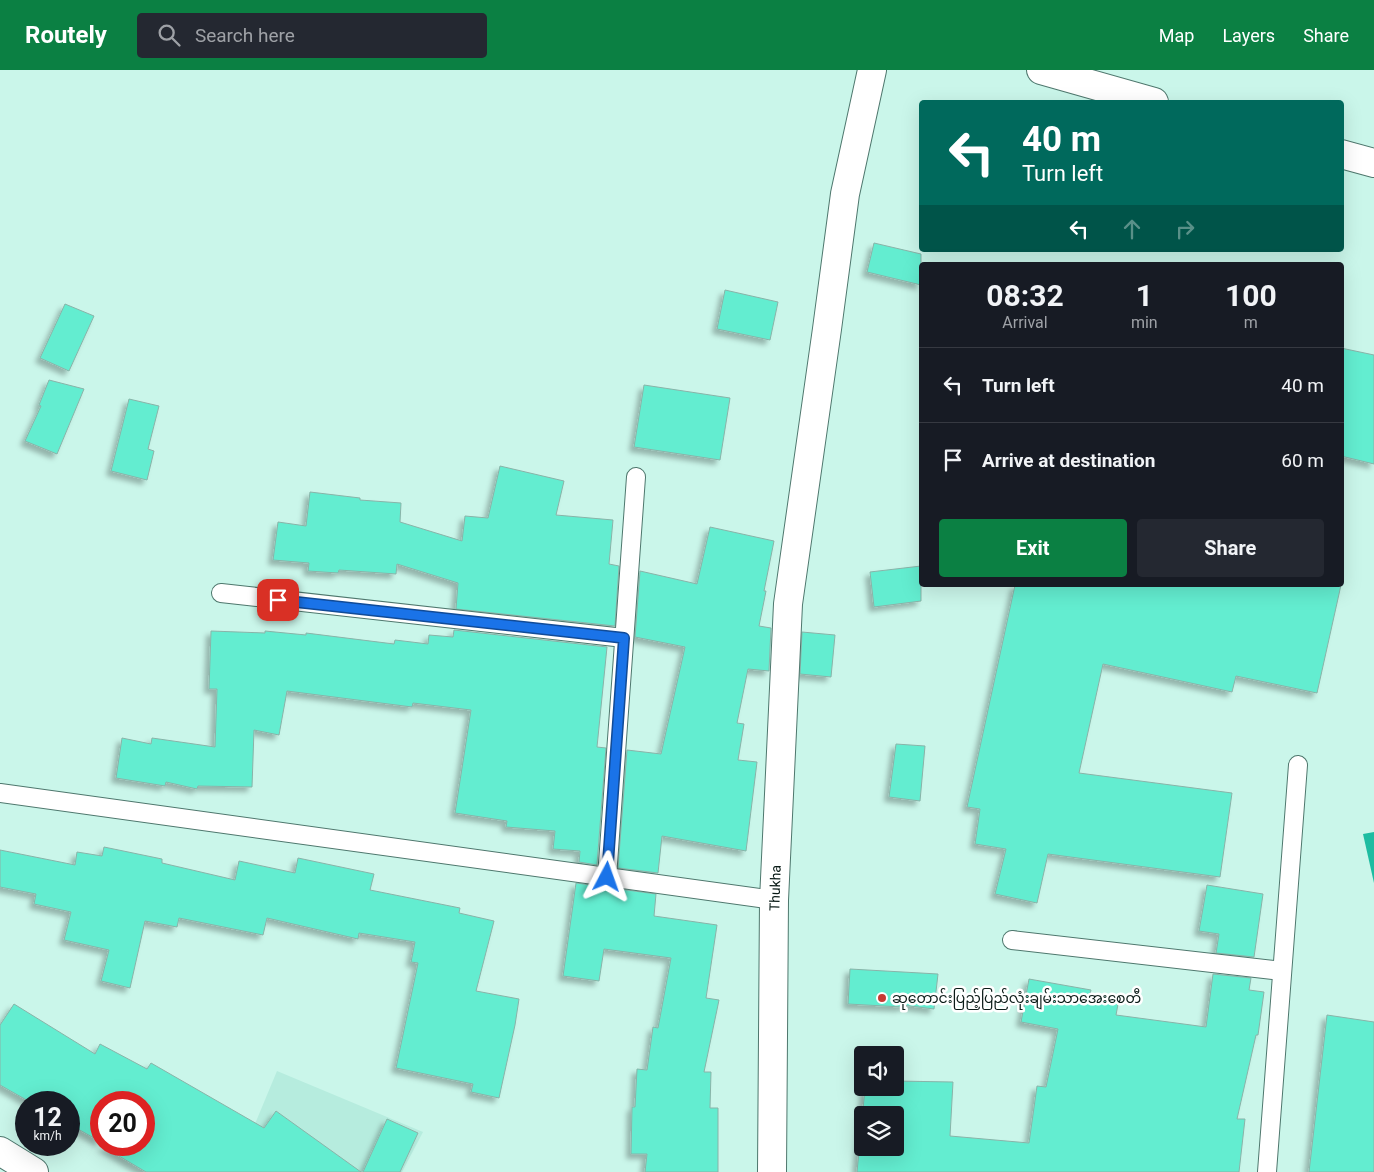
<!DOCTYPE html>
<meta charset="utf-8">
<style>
body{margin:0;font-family:Roboto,"Noto Sans Myanmar",sans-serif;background:#242831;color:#f1f3f6;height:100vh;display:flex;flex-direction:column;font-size:19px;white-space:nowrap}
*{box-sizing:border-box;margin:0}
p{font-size:16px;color:#9ea1a6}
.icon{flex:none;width:28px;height:28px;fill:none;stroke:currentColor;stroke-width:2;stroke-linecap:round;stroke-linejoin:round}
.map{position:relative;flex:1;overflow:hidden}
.side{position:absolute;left:919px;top:192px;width:425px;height:325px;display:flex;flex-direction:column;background:#171b24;border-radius:5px;box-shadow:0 5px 20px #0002}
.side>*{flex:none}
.hud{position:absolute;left:919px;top:30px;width:425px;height:152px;border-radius:5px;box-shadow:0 5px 20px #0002;background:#00695c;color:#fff;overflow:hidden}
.tools{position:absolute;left:854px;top:976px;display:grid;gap:10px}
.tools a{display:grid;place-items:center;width:50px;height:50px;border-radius:5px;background:#171b24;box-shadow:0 5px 20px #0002;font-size:25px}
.speed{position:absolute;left:15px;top:1021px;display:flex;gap:10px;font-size:25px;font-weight:700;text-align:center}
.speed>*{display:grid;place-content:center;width:65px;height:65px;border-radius:50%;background:#171b24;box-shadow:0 5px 20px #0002;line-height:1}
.speed small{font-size:12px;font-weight:400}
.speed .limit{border:8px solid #d22;background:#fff;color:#111}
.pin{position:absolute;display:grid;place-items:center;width:42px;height:42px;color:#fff;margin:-21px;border-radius:10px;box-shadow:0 2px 8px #0006}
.me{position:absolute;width:55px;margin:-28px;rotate:4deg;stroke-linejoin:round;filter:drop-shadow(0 0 4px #0008)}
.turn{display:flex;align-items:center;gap:18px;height:105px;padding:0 20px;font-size:22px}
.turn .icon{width:65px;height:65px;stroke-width:2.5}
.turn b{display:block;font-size:35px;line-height:42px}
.lanes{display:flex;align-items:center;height:48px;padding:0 20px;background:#0003;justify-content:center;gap:25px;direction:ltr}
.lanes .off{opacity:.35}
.eta{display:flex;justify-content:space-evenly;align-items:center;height:85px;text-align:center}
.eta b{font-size:30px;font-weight:700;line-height:35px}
.action{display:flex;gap:10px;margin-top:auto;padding:10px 20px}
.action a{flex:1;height:58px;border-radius:5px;background:#0b8043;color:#fff;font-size:20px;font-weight:700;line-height:58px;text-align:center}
.action a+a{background:#242831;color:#f1f3f6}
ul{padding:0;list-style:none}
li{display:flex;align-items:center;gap:15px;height:75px;padding:0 20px;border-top:1px solid #363941}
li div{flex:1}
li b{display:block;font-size:19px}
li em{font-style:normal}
header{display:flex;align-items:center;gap:30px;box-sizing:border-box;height:70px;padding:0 25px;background:#0b8043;color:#fff}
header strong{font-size:24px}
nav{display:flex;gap:28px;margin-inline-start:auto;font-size:18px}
.search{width:350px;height:45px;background:#242831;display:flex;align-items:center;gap:12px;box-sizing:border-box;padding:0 18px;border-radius:5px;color:#9ea1a6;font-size:19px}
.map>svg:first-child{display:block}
</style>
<header>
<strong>Routely</strong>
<div class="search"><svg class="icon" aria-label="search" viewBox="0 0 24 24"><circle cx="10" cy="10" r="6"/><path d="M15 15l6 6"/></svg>Search here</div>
<nav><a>Map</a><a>Layers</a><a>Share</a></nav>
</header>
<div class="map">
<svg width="1374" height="1102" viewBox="0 0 1374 1102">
<defs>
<filter id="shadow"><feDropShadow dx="-4.5" dy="4.5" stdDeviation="2.5" flood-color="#0004"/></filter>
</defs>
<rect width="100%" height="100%" fill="#caf6ea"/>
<path fill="#b6ecde" d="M277 1001 423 1062 402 1102H235Z"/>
<path fill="#1dbca1" d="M1374 762V813L1363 764Z"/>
<g fill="#63edd0" stroke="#89b3a8" fill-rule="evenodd" filter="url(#shadow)">
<path d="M874 173 921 184V215L867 202Z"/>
<path d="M725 220 778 232 770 270 717 259Z"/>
<path d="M65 234 94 246 69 301 40 288Z"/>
<path d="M1341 278 1374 285V394L1341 386Z"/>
<path d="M49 310 84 319 57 384 25 371 41 336 39 335Z"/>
<path d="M644 315 730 328 720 390 634 377Z"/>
<path d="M129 329 159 336 148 379 154 381 147 410 111 401Z"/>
<path d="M500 396 564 411 556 445 613 450 609 494 619 496 615 556 456 539 458 513 397 494 396 504 339 500 338 503 308 501 309 493 273 490 278 452 306 456 310 422 360 428V430L401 433 400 452 462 471 465 446 488 448Z"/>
<path d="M710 457 774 471 764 521H766L759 556 771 558 769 601 748 599 737 653 744 654 738 690 757 692 746 781 662 766 658 803 618 798 627 680 661 684 685 577 635 567 640 501 697 514Z"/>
<path d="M921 496V531L874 537 870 502Z"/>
<path d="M1015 515H1341L1317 623 1236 606 1232 622 1103 594 1079 703 1232 723 1220 807 1048 784 1037 833 995 824 1006 779 975 774 980 739 967 737Z"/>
<path d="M454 560 607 577 597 677 606 678 597 795 579 792 580 781 553 779 555 761 506 757 507 751 455 743 471 640 413 633 412 637 287 621 279 665 254 660 252 717 198 716 197 719 166 712 165 716 116 708 122 668 151 674 152 668 215 677 217 619H209L211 561 265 563V561L306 565V563L394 574 395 570 428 574 429 565 453 567Z"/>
<path d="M802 562 835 565 831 607 800 604Z"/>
<path d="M896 674 925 676 920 731 889 727Z"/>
<path d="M104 777 162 789V793L235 810 239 791 295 803 298 788 374 804 370 820 460 838 459 843 494 851 476 921 519 929 515 955 499 1028 471 1022 473 1014 396 998 418 893 411 892 415 872 359 863 358 869 267 848 263 865 179 848 177 857 145 851 130 918 101 911 109 880 64 870 71 842 34 834 36 824 0 817V780L75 795 77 782 102 786Z"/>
<path d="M576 813 656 824 654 846 717 855 706 928 719 930 704 1002H711L710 1038H718V1102H645L647 1084H631L632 1037H635L637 999 647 1000 653 957 658 958 671 888 604 879 599 911 563 906Z"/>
<path d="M1207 815 1263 824 1254 887 1216 883 1219 864 1199 861Z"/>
<path d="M850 899 938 904 934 939 902 935V937L848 934Z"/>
<path d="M1213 904 1251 908 1249 920 1264 922 1258 965H1256L1237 1049H1245L1239 1102H857L865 1018H895V1011L953 1012 950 1066 1029 1073 1037 1016 1046 1017 1058 959 1021 952 1029 909 1091 920 1090 924 1119 929 1116 945 1206 957ZM862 1045H895V1078H862Z"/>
<path d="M14 934 95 984 100 974 147 999 151 993 264 1058 276 1041 361 1102H146L102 1076 144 1075V1032H101V1072L69 1054V1032H30L0 1015V955Z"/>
<path d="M1327 945 1374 952V1102H1309Z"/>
<path d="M387 1049 418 1063 400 1102H363Z"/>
</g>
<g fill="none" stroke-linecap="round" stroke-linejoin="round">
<g stroke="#4e776d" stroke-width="20">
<g id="service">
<path d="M221 523 624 568"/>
<path d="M0 723 774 830"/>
<path d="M607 807 636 407"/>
<path d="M1012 870 1282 901"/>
<path d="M1267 1102 1298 695"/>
</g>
</g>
<g stroke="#4e776d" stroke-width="30">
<path id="minor" d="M772 1102 774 830 788 534 827 259 845 124 872 0"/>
</g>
<g stroke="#4e776d" stroke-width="30">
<g id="secondary">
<path d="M1041 0 1154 32"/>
<path d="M1341 84 1374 93"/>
<path d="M0 1081 34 1102"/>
</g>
</g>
<use href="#service" stroke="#fff" stroke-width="18"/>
<use href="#minor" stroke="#fff" stroke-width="28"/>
<use href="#secondary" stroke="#fff" stroke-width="28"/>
</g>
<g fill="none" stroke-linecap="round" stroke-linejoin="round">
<g stroke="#114b97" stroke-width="12">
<path id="route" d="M278 530 624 568 607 807"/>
</g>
<use href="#route" stroke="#1a73e8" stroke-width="9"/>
</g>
<circle fill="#c73933" stroke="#fff" stroke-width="2" cx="882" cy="928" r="5"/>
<g text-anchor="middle" stroke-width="5" stroke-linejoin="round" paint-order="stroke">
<g font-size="14" fill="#091a16" stroke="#fff">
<text transform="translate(775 818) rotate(-88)" y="5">Thukha</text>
</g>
<g font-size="14" fill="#091a16" stroke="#fff" text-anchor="start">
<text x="892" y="933">ဆုတောင်းပြည့်ပြည်လုံးချမ်းသာအေးစေတီ</text>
</g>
</g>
</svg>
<div class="tools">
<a><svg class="icon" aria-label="sound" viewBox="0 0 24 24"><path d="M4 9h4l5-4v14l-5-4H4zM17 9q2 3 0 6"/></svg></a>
<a><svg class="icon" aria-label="layers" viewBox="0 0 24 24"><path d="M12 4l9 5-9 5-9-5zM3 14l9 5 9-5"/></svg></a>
</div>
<div class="speed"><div>12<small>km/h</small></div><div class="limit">20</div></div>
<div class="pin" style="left:278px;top:530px;background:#d93025"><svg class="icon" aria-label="arrive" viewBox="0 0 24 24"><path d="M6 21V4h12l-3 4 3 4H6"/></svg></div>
<svg class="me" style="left:607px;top:807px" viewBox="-20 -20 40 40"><path d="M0-17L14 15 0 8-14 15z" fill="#1a73e8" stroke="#fff" stroke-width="4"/></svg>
<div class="hud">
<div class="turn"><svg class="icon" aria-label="left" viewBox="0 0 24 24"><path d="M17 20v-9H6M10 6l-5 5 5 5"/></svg><div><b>40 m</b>Turn left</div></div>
<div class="lanes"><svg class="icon" aria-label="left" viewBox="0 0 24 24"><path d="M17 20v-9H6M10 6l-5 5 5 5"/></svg><svg class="icon off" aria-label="ahead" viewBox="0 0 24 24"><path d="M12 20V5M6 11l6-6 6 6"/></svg><svg class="icon off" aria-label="right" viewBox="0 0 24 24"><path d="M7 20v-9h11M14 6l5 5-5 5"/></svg></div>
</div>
<section class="side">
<div class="eta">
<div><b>08:32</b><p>Arrival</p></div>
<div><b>1</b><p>min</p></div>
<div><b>100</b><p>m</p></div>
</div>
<ul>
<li><svg class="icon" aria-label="left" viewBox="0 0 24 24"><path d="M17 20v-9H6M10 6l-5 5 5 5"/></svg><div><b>Turn left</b></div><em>40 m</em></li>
<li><svg class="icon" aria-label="arrive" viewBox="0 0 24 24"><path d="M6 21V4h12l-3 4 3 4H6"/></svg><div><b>Arrive at destination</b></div><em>60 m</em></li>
</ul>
<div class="action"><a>Exit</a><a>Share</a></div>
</section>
</div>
